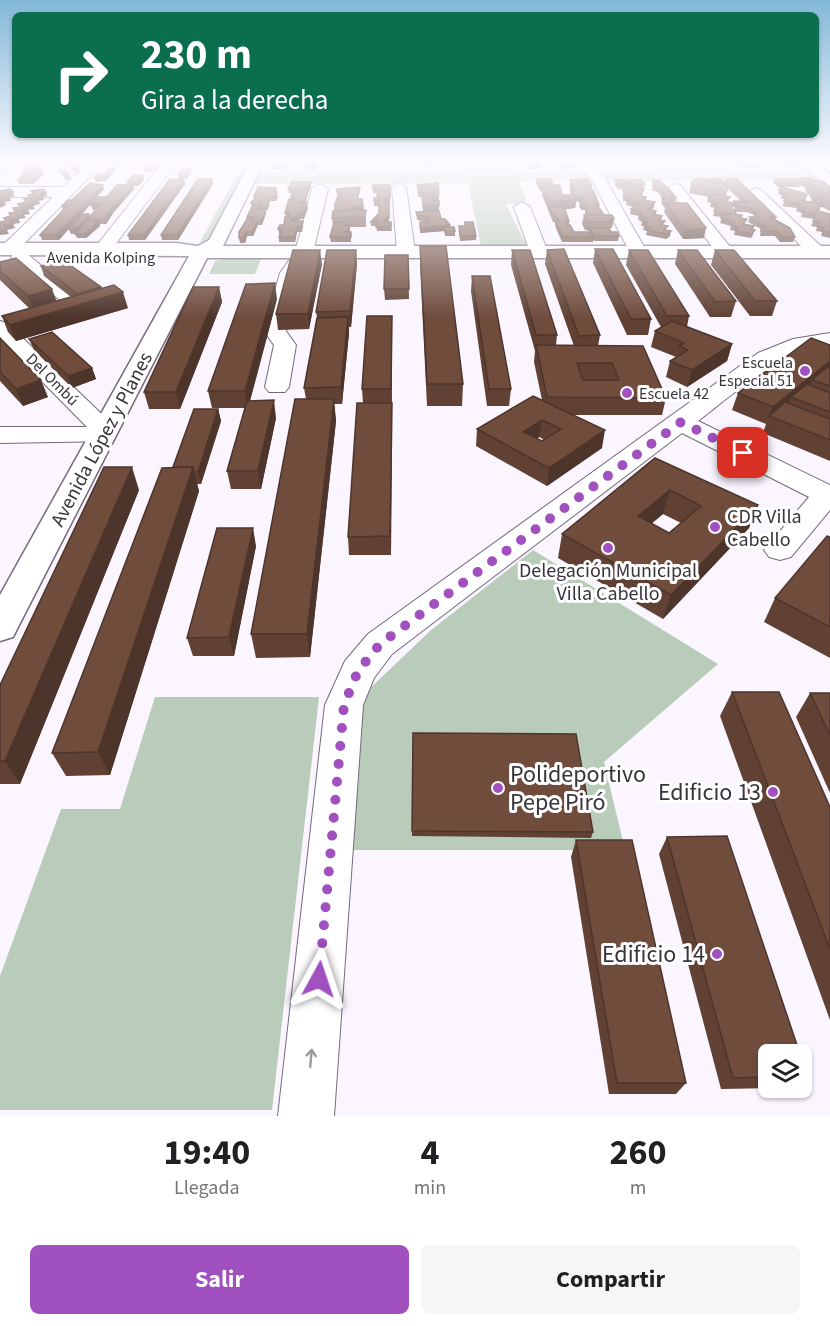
<!DOCTYPE html>
<html lang="es">
<meta charset="utf-8">
<style>
body{margin:0;font-family:"Source Sans 3",sans-serif;background:#f6f6f6;color:#202124;height:100vh;display:flex;flex-direction:column;font-size:22px;white-space:nowrap}
*{box-sizing:border-box;margin:0}
p{font-size:20px;color:#757577}
.icon{flex:none;width:33px;height:33px;fill:none;stroke:currentColor;stroke-width:2;stroke-linecap:round;stroke-linejoin:round}
.map{position:relative;height:1116px;overflow:hidden}
.side{display:flex;flex-direction:column;background:#fff;flex:1}
.side>*{flex:none}
.banner{position:absolute;left:12px;top:12px;width:807px;height:126px;border-radius:9px;box-shadow:0 2px 4px #0004;background:#0b6e4f;color:#fff;overflow:hidden}
.fabs{position:absolute;left:758px;top:1044px;display:grid;gap:12px}
.fabs a{display:grid;place-items:center;width:54px;height:54px;border-radius:9px;background:#fff;box-shadow:0 2px 4px #0004;font-size:30px}
.pin{position:absolute;display:grid;place-items:center;width:51px;height:51px;color:#fff;margin:-26px;border-radius:12px;box-shadow:0 3px 9px #0006}
.me{position:absolute;width:66px;margin:-33px;rotate:5deg;stroke-linejoin:round;filter:drop-shadow(0 0 4px #0008)}
.turn{display:flex;align-items:center;gap:21px;height:126px;padding:0 30px;font-size:27px}
.turn .icon{width:78px;height:78px;stroke-width:2.5}
.turn b{display:block;font-size:42px;line-height:51px}
.eta{display:flex;justify-content:space-evenly;align-items:center;height:102px;text-align:center}
.eta b{font-size:36px;font-weight:700;line-height:42px}
.primary-button{display:flex;gap:12px;margin-top:auto;padding:12px 30px}
.primary-button a{flex:1;height:69px;border-radius:9px;background:#a150c0;color:#fff;font-size:24px;font-weight:700;line-height:69px;text-align:center}
.primary-button a+a{background:#f6f6f6;color:#202124}
.map>svg:first-child{display:block}
</style>
<div class="map">
<svg width="830" height="1116" viewBox="0 0 830 1116">
<rect width="100%" height="100%" fill="#faf5fe"/>
<g fill="#b9ccb9">
<path d="M244 162H250L210 241 200 242Z"/>
<path d="M465 162H505L516 173 724 167 731 172H806L816 180 519 181 527 203 506 205 527 246H481L468 183 251 184 256 173 394 169 395 172 465 171Z"/>
<path d="M223 259H261L255 274H209L215 261Z"/>
<path d="M533 550 718 664 604 762 625 850H349L364 694 430 631Z"/>
<path d="M155 697H319L272 1110H0V976L61 809H120Z"/>
</g>
<g fill="none" stroke-linecap="round" stroke-linejoin="round">
<g stroke="#756a7c" stroke-width="2">
<g id="minor">
<path d="M17 162 0 173 1 162Z"/>
<path d="M89 162H104L15 253H3L0 249 3 245 53 197H0V187H63Z"/>
<path d="M163 162H177L109 253H97L94 249 97 245Z"/>
<path d="M322 162H336L332 172H322Z"/>
<path d="M572 162H587L602 173 647 252 644 256H632L591 178Z"/>
<path d="M399 183 406 187 415 252 406 257 397 252 392 187Z"/>
<path d="M320 184 328 189 313 252 298 273 286 331 296 345 289 387 285 392H269L265 387 274 345 264 331 280 273 295 252 312 189Z"/>
<path d="M675 184 680 185 731 248 734 252 731 256H719L668 188Z"/>
<path d="M756 188 761 190 823 248 826 252 823 256H811L748 193Z"/>
<path d="M522 202 530 207 548 252 545 256 539 257 530 252 514 207Z"/>
<path d="M20 252 26 253 83 300 86 304 83 308H69L14 261 11 257 14 253Z"/>
<path d="M0 321 7 323 114 426 118 431 112 441 0 443V427H87L0 339Z"/>
<path d="M830 333V347C775 354 741 388 698 421L830 485V510L791 557 780 560 769 557 764 550 809 497 682 433 392 654 374 678 363 705 334 1116H278L325 705 345 661 368 634 758 353 793 339Z"/>
</g>
</g>
<g stroke="#756a7c" stroke-width="3">
<g id="major">
<path d="M250 162H264L223 246H830V258H207L18 627 13 637 0 641V595L189 256 0 255V243H176L198 246 209 240Z"/>
<path d="M798 162H814L830 174V186L825 184Z"/>
</g>
</g>
<use href="#minor" fill="#fff" fill-rule="evenodd"/>
<use href="#major" fill="#fff" fill-rule="evenodd"/>
</g>
<g fill="#604134" fill-rule="evenodd">
<path d="M111 162H129L125 166 112 165Z"/>
<path d="M132 162H141L138 165H133Z"/>
<path d="M147 162H159L158 163 159 167 156 172H144L143 167Z"/>
<path d="M186 162H201L199 164 187 163Z"/>
<path d="M273 162H289L285 169H272L271 165Z"/>
<path d="M308 162H318L315 170H307L306 165Z"/>
<path d="M421 162H435V166H422Z"/>
<path d="M521 162H538L540 165V169H528Z"/>
<path d="M557 162H574L576 168 564 169 557 165Z"/>
<path d="M633 162H645L642 167Z"/>
<path d="M670 162H686L685 164H672Z"/>
<path d="M703 162H714V164H705Z"/>
<path d="M739 162H762L764 163 763 167 742 168 738 164Z"/>
<path d="M774 162H796L798 163 796 167H784Z"/>
<path d="M67 163 80 173 78 175 69 167Z"/>
<path d="M42 168 40 170H42L44 174 33 184H27L26 183 25 184H19L18 180 23 175 22 172Z"/>
<path d="M59 170 71 179 66 180 61 174Z"/>
<path d="M191 173 187 179H179L178 175Z"/>
<path d="M143 175 144 180 138 186H133L134 189 114 212 106 224H100V226L86 238H77L75 234 76 233 71 234 69 229 90 217 97 208 93 210 91 205 128 185 127 182Z"/>
<path d="M799 178 816 181 830 187V211L822 207H820L819 211 830 214V238L821 236 822 232 816 231 817 227 811 226 814 219 801 217 802 213 796 211 797 208 782 206 786 199H781L782 195 778 194 781 187H778L773 183 775 179 798 180ZM800 185 803 187H806L805 190 812 199 811 202 804 201 783 187H800Z"/>
<path d="M184 179 185 184 145 240H129L128 235Z"/>
<path d="M212 179 213 184 178 240H162L161 235Z"/>
<path d="M537 179 553 185 561 192 562 195H571L570 191V180L591 184V190L599 205V208L604 215 614 219 612 228H610V230L611 232 619 236 618 241H594L593 240V242H562L555 226V222H553L542 195V191H540L536 183ZM576 201 580 203 579 206 581 210H585V215H584L582 224 585 230 589 231V232H574L569 225V221L565 209 575 208Z"/>
<path d="M713 179 724 183 726 179 776 217 775 220 795 237 793 242H780L775 236H760L761 229 748 222 750 217H753L754 215 747 212H738L733 206 732 209 737 210 736 214 741 218 745 224 753 230V235L751 238 734 235 735 231 730 230 731 226 720 223 722 217 713 216 716 208 710 207 711 203 707 202 709 197 689 193 692 182H712ZM728 189 739 199V202L734 201 733 203 727 202 728 201 730 197 726 196Z"/>
<path d="M615 180 627 183 628 180 645 184 644 188H641L644 189 642 196 646 197V201L654 207 651 210 656 211V215L662 216 661 221 670 236 666 239 646 235 647 231 643 230 644 226H641L642 221 638 220 639 216 630 214 631 209 634 207 626 205 627 201H623V196L625 195 623 194V190L625 189H618L615 185Z"/>
<path d="M653 180 676 198 675 202 704 238 683 239 664 212 665 208 661 203 662 198 659 193 652 190 653 186H654L652 184Z"/>
<path d="M373 185H390V202H389V222H391L392 231H377L376 226H371V222L379 213V206H374V198H377L378 193H373Z"/>
<path d="M417 185 439 193V211L441 219 450 225V227L455 231V236H445L444 231 420 233V222H429L417 220 416 212H423L422 197H418Z"/>
<path d="M311 187 308 193 306 203 308 208 307 211 304 218 295 221 303 226 302 232H297L295 242H279V237L280 234H279L278 229 284 225 286 217 285 213 292 199 291 197 294 194 289 193 288 189Z"/>
<path d="M276 188 278 197 276 201H270L268 210H266V213L262 225H258L253 236H247L245 243H240L239 238 247 219V217L252 207 251 203 254 199V196Z"/>
<path d="M104 189 59 240H42L40 235 63 211 62 206 72 200Z"/>
<path d="M360 191 358 199 363 206 366 219V227H350V232H351V242H331L330 237 333 227 332 218 335 211 336 200 338 197H337V192Z"/>
<path d="M465 222 476 236V240L460 241 459 226H464Z"/>
<path d="M420 246 463 384 462 406H427L420 265Z"/>
<path d="M595 249 651 319 648 335H627L593 263Z"/>
<path d="M356 250 357 264 351 327H349V333L342 404H334L336 421 310 657 256 658 251 634 306 399 304 388 317 318 316 312Z"/>
<path d="M512 250 557 335 556 345 574 346 545 264 547 250 600 335 598 346 666 398 662 415H572L602 448 547 486 476 446 477 429 542 400 534 362 535 351 511 265ZM539 437 545 440 542 441 537 439Z"/>
<path d="M629 250 689 316 687 327 732 344 727 361 687 387 666 377 670 361 676 357 651 347 655 331 661 327 626 265Z"/>
<path d="M678 250 736 301 731 317H710L675 264Z"/>
<path d="M715 250 777 301 772 316H750L711 265Z"/>
<path d="M408 255 409 299 385 300 384 289Z"/>
<path d="M0 262 56 301 71 297 44 276 41 266 101 287 102 289 128 308 16 341 8 332 2 316 30 309 0 280Z"/>
<path d="M322 264 309 329 278 330 276 314Z"/>
<path d="M472 276 511 389 509 406H487L471 291Z"/>
<path d="M219 287 222 302 180 409H149L144 392Z"/>
<path d="M277 299 250 401 276 418 261 489H231L227 471 245 408H212L208 391Z"/>
<path d="M392 316 391 555H349L348 537 363 403 362 389Z"/>
<path d="M0 338 48 397 23 406 0 381Z"/>
<path d="M29 339 92 368 96 379 72 388 34 350Z"/>
<path d="M830 345V461L763 433 766 424 732 410 738 393Z"/>
<path d="M218 409 221 421 201 484H197L199 491 110 775 66 776 52 753 173 467Z"/>
<path d="M655 458 758 505 749 528 663 619 558 558 562 534ZM663 514 681 523 669 533 651 524Z"/>
<path d="M139 490 20 784H0V685Z"/>
<path d="M830 537V658L764 622 775 598Z"/>
<path d="M256 546 234 656H193L187 638Z"/>
<path d="M732 692 830 807V1020L720 716Z"/>
<path d="M810 693H830V793L796 717Z"/>
<path d="M413 733 593 832 591 838 412 836Z"/>
<path d="M667 837 768 1054V1088H784L721 1089 659 854Z"/>
<path d="M576 840 686 1083 676 1094H609L571 857Z"/>
</g>
<g fill="#4e352b">
<path d="M155 162H159L155 166 158 163 159 167 156 172 154 163Z"/>
<path d="M286 162H289L285 169V165Z"/>
<path d="M350 162H365V164L350 165Z"/>
<path d="M604 162H615V165L604 166Z"/>
<path d="M41 164 42 168 33 176 32 172Z"/>
<path d="M576 164V168L564 169V165Z"/>
<path d="M114 167 115 171 106 181 96 182 94 178 105 176Z"/>
<path d="M191 169V173L187 179V175Z"/>
<path d="M42 170 44 174 33 184 32 180Z"/>
<path d="M65 175H69L71 179 66 180Z"/>
<path d="M143 175 144 180 138 186 137 182Z"/>
<path d="M184 179 185 184 145 240 144 235Z"/>
<path d="M212 179 213 184 178 240 177 235Z"/>
<path d="M311 182V187L308 193 305 206 299 203 302 190Z"/>
<path d="M103 185 104 189 59 240 57 235Z"/>
<path d="M133 185 134 189 114 212 106 224 105 219 112 208Z"/>
<path d="M13 192 14 197H10L11 201 5 202 6 205 0 208V202L2 197 7 193Z"/>
<path d="M46 192 47 196 43 197 44 200 39 201 40 204 33 206 35 209 28 210 30 214 24 215 26 218 19 219 20 223 13 224 15 228 7 230 9 234 0 235V230L4 225 40 193Z"/>
<path d="M577 199 575 208 551 211 549 207 550 202Z"/>
<path d="M103 202 104 206 93 210 91 205Z"/>
<path d="M655 202 654 207 647 214 648 209Z"/>
<path d="M307 203V211L304 218 294 221H291L293 217Z"/>
<path d="M439 205V214L423 215V206Z"/>
<path d="M363 206 364 210 353 211 352 219 353 207Z"/>
<path d="M266 209V213L262 225 261 221Z"/>
<path d="M89 214 91 219 87 220 88 222 80 232 71 234 69 229Z"/>
<path d="M99 221 100 226 86 238 85 234Z"/>
<path d="M257 221 258 225 253 236 252 232Z"/>
<path d="M450 225V230L444 227V231L420 233V228Z"/>
<path d="M297 227V232L295 242 294 237Z"/>
<path d="M706 228 704 238 683 239 685 230Z"/>
<path d="M671 231 670 236 666 239 667 234Z"/>
<path d="M246 232 247 236 245 243 244 238Z"/>
<path d="M320 250 322 264 309 329 308 314Z"/>
<path d="M356 250 357 264 351 327 350 311Z"/>
<path d="M275 283 277 299 248 408 245 391Z"/>
<path d="M219 287 222 302 180 409 176 392Z"/>
<path d="M52 289 58 305 34 312 28 296Z"/>
<path d="M123 292 128 308 16 341 10 325Z"/>
<path d="M392 316V420L391 555 390 536Z"/>
<path d="M348 317 349 333 342 404 341 387Z"/>
<path d="M732 344 727 361 687 387 692 370Z"/>
<path d="M830 361V372L812 380 808 391 791 397 787 408 769 416 766 424 773 407Z"/>
<path d="M92 368 96 379 72 388 68 376Z"/>
<path d="M41 380 48 397 23 406 16 389Z"/>
<path d="M334 399 336 421 310 657 307 634Z"/>
<path d="M274 400 276 418 261 489 258 471Z"/>
<path d="M218 409 221 421 201 484 198 472Z"/>
<path d="M542 420 539 437 521 449 523 432Z"/>
<path d="M605 430 602 448 547 486 549 468Z"/>
<path d="M132 467 139 490 20 784 5 761Z"/>
<path d="M193 467 199 491 110 775 98 752Z"/>
<path d="M670 490 663 514 631 540 638 516Z"/>
<path d="M758 505 749 528 663 619 671 595Z"/>
<path d="M253 528 256 546 234 656 229 637Z"/>
</g>
<g fill="#704c3d" stroke="#4e352b" stroke-width="1.5" fill-rule="evenodd">
<path d="M71 162 79 169 77 171 67 163Z"/>
<path d="M147 162H155L154 163H158L155 167H143Z"/>
<path d="M273 162H286L285 165H271Z"/>
<path d="M308 162H316L315 166 306 165Z"/>
<path d="M525 162H538L540 165H528Z"/>
<path d="M558 162H574L576 164 564 165Z"/>
<path d="M742 162H762L764 163H744Z"/>
<path d="M782 162H796L798 163H785Z"/>
<path d="M41 164 32 172H22L28 167Z"/>
<path d="M109 167H114L105 176 94 178 98 174H105Z"/>
<path d="M64 169 69 175H65L59 170Z"/>
<path d="M182 169H191L187 175H178Z"/>
<path d="M42 170 32 180H26L32 175H25V172Z"/>
<path d="M23 175H29L24 180H18Z"/>
<path d="M133 175H143L137 182H127Z"/>
<path d="M696 178 712 180 711 181Z"/>
<path d="M719 178 727 185H724L721 183 717 182 713 179Z"/>
<path d="M736 178 776 217H770L790 228 795 237H781L777 231H761V228H768L750 217H758L754 213H759L748 207H739L734 201 751 203 740 198H744L725 181H728L726 179Z"/>
<path d="M799 178H812L816 181H808L807 182H804Z"/>
<path d="M170 179H184L144 235H128Z"/>
<path d="M198 179H212L177 235H161Z"/>
<path d="M537 179H551L553 185H559L560 186 540 187Z"/>
<path d="M588 179 591 184V188H585L593 190 599 205H597L604 215H588L586 213V205H582L580 201 584 200 573 194 570 187H574L570 180Z"/>
<path d="M694 179 721 183 728 188 725 191 691 184Z"/>
<path d="M775 179H796L801 183H779Z"/>
<path d="M615 180H625L629 184 619 185Z"/>
<path d="M628 180H641L645 184H637L640 187 636 188 644 189 640 196 646 197 643 200 655 202 648 209 656 211 653 214 662 216 658 220 665 221 661 225 668 226 664 230 671 231 667 234 647 230 651 227 644 225 648 222 642 221 646 217 639 216 643 212 631 209 639 203 627 201 631 198 623 196 629 191 623 190 628 186 634 187Z"/>
<path d="M653 180H659L669 189 676 198H670L675 203H666V204L662 198H667L660 189 653 186 658 185Z"/>
<path d="M808 181H823L830 187V197L825 193 815 190Z"/>
<path d="M292 182H311L308 189 302 190H308L305 201 299 203H307L303 213 293 217 291 221H303L302 227H297L294 237H279L282 229H278L280 225H284L285 217H289L290 213H285L289 199H296V197H291L292 194H297L299 190 288 189Z"/>
<path d="M90 183 103 185 57 235H40L67 206H62L68 200H72Z"/>
<path d="M438 183 439 193H423L422 188H418L417 185Z"/>
<path d="M117 185H133L112 208 105 219 87 220 103 202 91 205 98 197H107Z"/>
<path d="M373 185H390V198H384V202H389V218H385V222H391V226L376 227 377 221 371 222 379 213V201H374V198H379L377 196 379 189H373Z"/>
<path d="M543 186H560L562 195H575L577 199 550 202Z"/>
<path d="M258 187 276 188 274 192H277L275 197H269L268 205H259L261 199 256 209H266L261 221H257L252 232H246L244 238H239V232L247 219H251L252 221 254 217H247L254 203H251L257 196H254Z"/>
<path d="M360 187 357 199H362L363 206 353 207 352 210 335 211V203L344 199 336 200 341 192H337V189Z"/>
<path d="M781 187 807 194 804 201 821 204 818 211 830 214V232L822 231 824 227 817 226 820 222 813 221 816 214 802 212 805 208 797 207 800 204 784 201 789 195 782 194 785 191 779 190Z"/>
<path d="M10 189 13 192 7 193 9 196 2 197 4 200 0 202V195L1 194 0 191Z"/>
<path d="M43 189 46 192 40 193 42 196 35 197 38 200 30 201 33 205 25 206 28 209 21 210 24 214 16 215 19 218 10 220 13 224 4 225 7 229 0 230V222L6 221 4 218 11 216 9 213 16 212 13 208 21 207 18 204 26 202 24 199 31 198 28 195 34 194 31 191Z"/>
<path d="M712 194 730 197 723 201 734 203 731 209 737 210 734 214 742 215 740 218 747 219 743 224 754 226 752 229 755 230 752 234 736 231 738 227 731 225 733 222 721 218 723 215 732 214 714 211 718 203 711 202 714 199 708 198Z"/>
<path d="M422 196H433V201H439V205L423 206Z"/>
<path d="M812 199H819L824 203H816Z"/>
<path d="M666 203H687L706 228 685 230Z"/>
<path d="M549 207H564L569 221H565L567 225H570L574 232H588L594 237H563L555 221H559L557 217H554Z"/>
<path d="M366 210 365 217 332 218 333 211Z"/>
<path d="M439 211 441 219H445L450 225 420 228V222H429V217L417 215 416 212Z"/>
<path d="M83 214H89L79 227 69 229Z"/>
<path d="M584 215H612L614 219H610L611 222H592L587 221Z"/>
<path d="M86 221H99L85 234H75Z"/>
<path d="M345 222V225H349V230L344 232H351V237H330L334 223Z"/>
<path d="M465 222H473L476 236H460L459 226H465Z"/>
<path d="M444 227H454L455 231 445 232Z"/>
<path d="M589 228H609L611 232H617L619 236H594Z"/>
<path d="M420 246H446L463 384H427Z"/>
<path d="M564 249 600 335 579 336 547 250Z"/>
<path d="M595 249H613L651 319H631Z"/>
<path d="M293 250H320L308 314H276Z"/>
<path d="M327 250H356L350 311 316 312Z"/>
<path d="M512 250H530L557 335H536Z"/>
<path d="M629 250H648L689 316H667Z"/>
<path d="M678 250H697L736 301 715 302Z"/>
<path d="M715 250H734L777 301H755Z"/>
<path d="M385 255H408L409 289H384Z"/>
<path d="M16 258 52 289 28 296 0 271V262Z"/>
<path d="M63 260 101 287 78 294 41 266Z"/>
<path d="M472 276H490L511 389H489Z"/>
<path d="M275 283 245 391H208L246 284Z"/>
<path d="M114 285 123 292 10 325 2 316Z"/>
<path d="M193 287H219L176 392H144Z"/>
<path d="M367 316H392L391 389H362Z"/>
<path d="M348 317 341 387 304 388 317 318Z"/>
<path d="M672 321 732 344 692 370 670 361 688 350 679 346 684 343 655 331Z"/>
<path d="M52 332 92 368 68 376 29 339Z"/>
<path d="M0 338 41 380 16 389 0 372Z"/>
<path d="M811 338 830 345V361L773 407 738 393Z"/>
<path d="M536 345 643 346 666 398 547 397ZM577 363H612L619 380H583Z"/>
<path d="M827 367 830 368V386L812 380Z"/>
<path d="M807 384 830 393V412L791 397Z"/>
<path d="M533 396 605 430 549 468 477 429ZM542 420 561 429 542 441 523 432Z"/>
<path d="M295 399H334L307 634H251Z"/>
<path d="M274 400 258 471H227L247 401Z"/>
<path d="M785 402 830 419V440L769 416Z"/>
<path d="M357 403H392L390 536 348 537Z"/>
<path d="M194 409H218L198 472H194L193 467H173Z"/>
<path d="M655 458 758 505 671 595 562 534ZM670 490 701 506 669 533 638 516Z"/>
<path d="M104 467H132L5 761H0V685Z"/>
<path d="M193 467 98 752 52 753 162 468Z"/>
<path d="M217 528H253L229 637 187 638Z"/>
<path d="M827 536 830 537V627L775 598Z"/>
<path d="M732 692H779L830 807V949Z"/>
<path d="M810 693H830V735Z"/>
<path d="M413 733 576 734 593 832 412 831Z"/>
<path d="M727 836 800 1054H768V1077L733 1078 667 837Z"/>
<path d="M576 840H632L686 1083H617Z"/>
<path d="M801 1058 807 1076H801Z"/>
</g>
<defs><path id="oneway-shaft" d="M-6 0H5M1.5-3L5.5 0L1.5 3" fill="none" stroke-width="1.6" stroke-linecap="round" stroke-linejoin="round" transform="scale(1.5)"/></defs>
<use stroke="#9c9a9e" href="#oneway-shaft" transform="translate(311 1058) rotate(-85)"/>
<linearGradient id="sky" x2="0" y2="1"><stop stop-color="#82b8d7"/><stop offset="0.51" stop-color="#fdfaff"/><stop offset="1" stop-color="#fdfaff" stop-opacity="0"/></linearGradient>
<rect width="830" height="318" fill="url(#sky)"/>
<g fill="none" stroke-linecap="round" stroke-linejoin="round">
<path stroke="#a150c0" stroke-width="10" stroke-dasharray="0 18" d="M319 979 344 705 358 671 380 644 681 422 743 453"/>
</g>
<g fill="#a150c0" stroke="#fff" stroke-width="2">
<circle cx="805" cy="371" r="6"/>
<circle cx="627" cy="393" r="6"/>
<circle cx="715" cy="527" r="6"/>
<circle cx="608" cy="548" r="6"/>
<circle cx="498" cy="788" r="6"/>
<circle cx="773" cy="792" r="6"/>
<circle cx="717" cy="954" r="6"/>
</g>
<g text-anchor="middle" stroke-width="6" stroke-linejoin="round" paint-order="stroke">
<g font-size="16" fill="#39343c" stroke="#fff">
<text x="101" y="263">Avenida Kolping</text>
<text transform="translate(53 379) rotate(45)" y="6">Del Ombú</text>
</g>
<g font-size="16" fill="#39343c" stroke="#fff" text-anchor="end">
<text x="793" y="368">Escuela<tspan x="793" dy="18">Especial 51</tspan></text>
<text x="639" y="399" text-anchor="start">Escuela 42</text>
</g>
<g font-size="20" fill="#39343c" stroke="#fff">
<text transform="translate(101 439) rotate(-62)" y="7">Avenida López y Planes</text>
</g>
<g font-size="20" fill="#39343c" stroke="#fff" text-anchor="start">
<text x="727" y="523">CDR Villa<tspan x="727" dy="23">Cabello</tspan></text>
<text x="608" y="577" text-anchor="middle">Delegación Municipal<tspan x="608" dy="23">Villa Cabello</tspan></text>
</g>
<g font-size="24" fill="#39343c" stroke="#fff" text-anchor="end">
<text x="510" y="782" text-anchor="start">Polideportivo<tspan x="510" dy="28">Pepe Piró</tspan></text>
<text x="761" y="800">Edificio 13</text>
<text x="705" y="962">Edificio 14</text>
</g>
</g>
</svg>
<div class="fabs">
<a><svg class="icon" aria-label="layers" viewBox="0 0 24 24"><path d="M12 4l9 5-9 5-9-5zM3 14l9 5 9-5"/></svg></a>
</div>
<div class="pin" style="left:743px;top:453px;background:#d93025"><svg class="icon" aria-label="arrive" viewBox="0 0 24 24"><path d="M6 21V4h12l-3 4 3 4H6"/></svg></div>
<svg class="me" style="left:319px;top:979px" viewBox="-20 -20 40 40"><path d="M0-17L14 15 0 8-14 15z" fill="#a150c0" stroke="#fff" stroke-width="4"/></svg>
<div class="banner">
<div class="turn"><svg class="icon" aria-label="right" viewBox="0 0 24 24"><path d="M7 20v-9h11M14 6l5 5-5 5"/></svg><div><b>230 m</b>Gira a la derecha</div></div>
</div>
</div>
<section class="side">
<div class="eta">
<div><b>19:40</b><p>Llegada</p></div>
<div><b>4</b><p>min</p></div>
<div><b>260</b><p>m</p></div>
</div>
<div class="primary-button"><a>Salir</a><a>Compartir</a></div>
</section>
